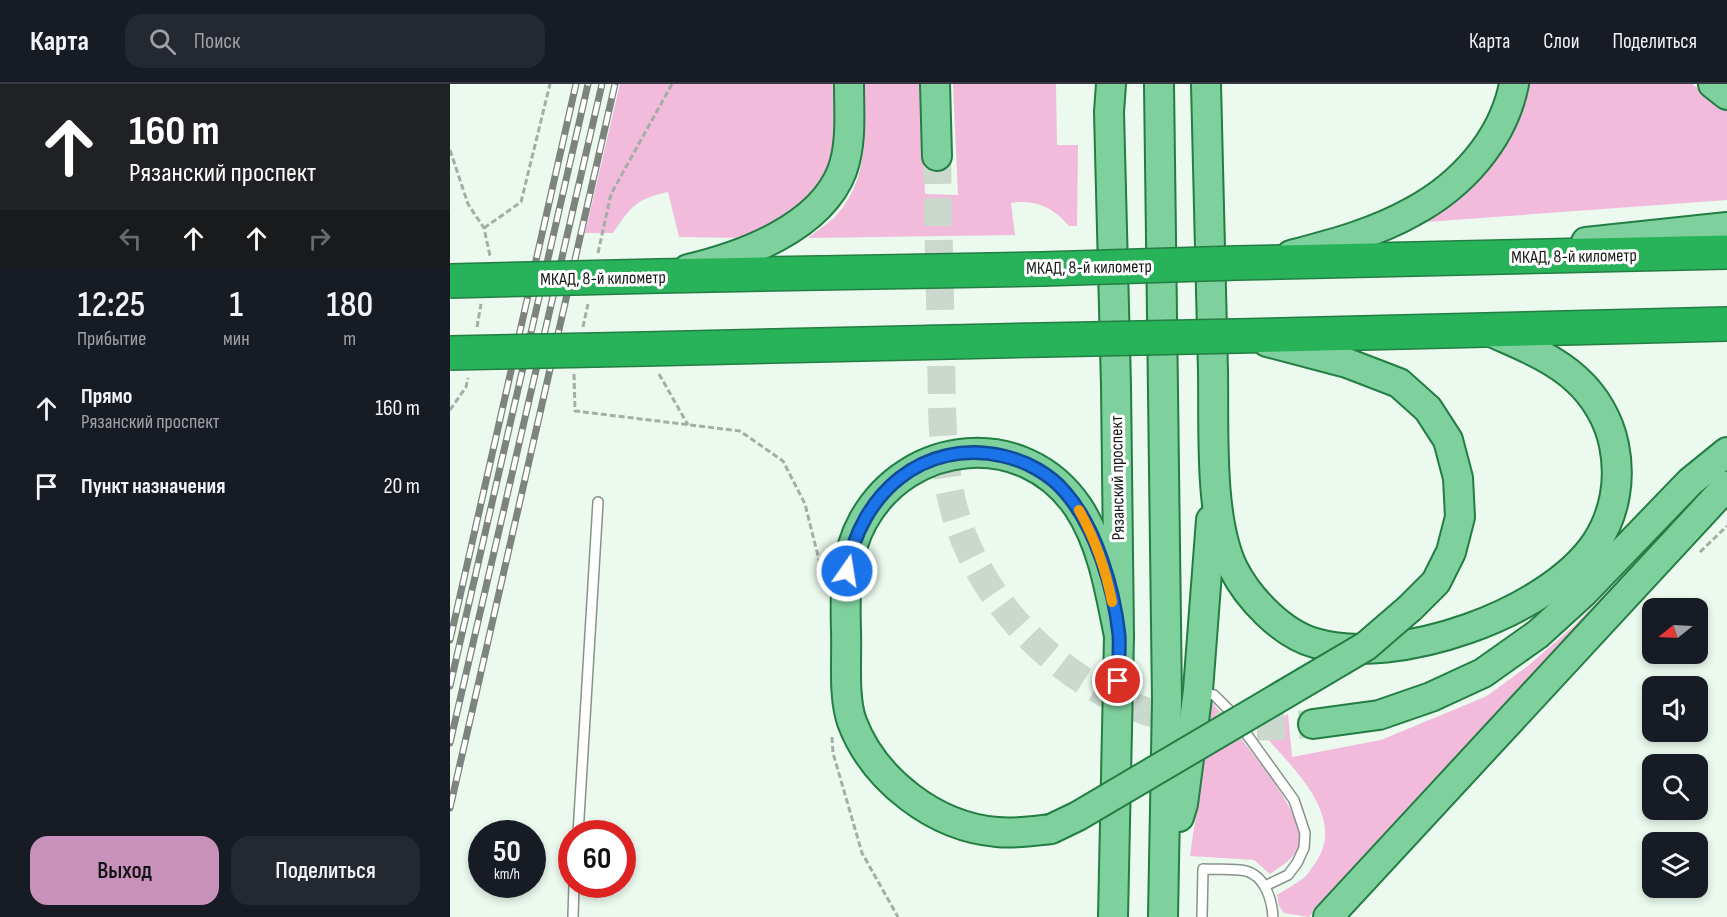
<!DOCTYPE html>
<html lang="ru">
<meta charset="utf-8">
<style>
body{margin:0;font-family:"Sofia Sans Condensed",sans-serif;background:#242831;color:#f1f3f6;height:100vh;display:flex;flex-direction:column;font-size:22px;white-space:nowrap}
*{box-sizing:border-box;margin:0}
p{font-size:20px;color:#9ea1a6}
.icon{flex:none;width:33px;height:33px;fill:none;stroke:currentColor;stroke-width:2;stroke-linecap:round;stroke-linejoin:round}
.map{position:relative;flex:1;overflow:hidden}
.drawer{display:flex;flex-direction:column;background:#171b24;width:450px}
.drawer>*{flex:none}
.hud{background:#202124;color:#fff;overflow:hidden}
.needle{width:39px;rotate:252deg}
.buttons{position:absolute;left:1192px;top:514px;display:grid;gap:12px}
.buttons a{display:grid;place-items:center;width:66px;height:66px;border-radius:12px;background:#171b24;box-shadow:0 3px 9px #0003;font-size:30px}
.speed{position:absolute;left:18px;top:736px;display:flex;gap:12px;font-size:30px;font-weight:700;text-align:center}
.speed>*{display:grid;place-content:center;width:78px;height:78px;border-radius:50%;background:#171b24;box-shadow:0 3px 9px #0003;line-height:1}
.speed small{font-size:15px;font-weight:400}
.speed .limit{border:9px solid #d22;background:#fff;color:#111}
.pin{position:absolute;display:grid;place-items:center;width:51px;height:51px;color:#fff;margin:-26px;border:3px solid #fff;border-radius:50%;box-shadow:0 2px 6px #0007}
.me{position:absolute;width:66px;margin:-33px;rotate:13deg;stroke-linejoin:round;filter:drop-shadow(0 0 4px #0008)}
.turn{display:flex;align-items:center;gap:21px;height:126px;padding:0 30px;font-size:27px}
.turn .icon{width:78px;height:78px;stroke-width:2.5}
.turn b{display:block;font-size:42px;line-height:51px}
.lanes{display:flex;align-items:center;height:57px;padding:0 30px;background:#0003;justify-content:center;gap:30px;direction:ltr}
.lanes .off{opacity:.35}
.eta{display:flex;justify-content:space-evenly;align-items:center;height:102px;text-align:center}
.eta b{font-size:36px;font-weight:600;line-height:42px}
.cta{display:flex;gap:12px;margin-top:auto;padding:12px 30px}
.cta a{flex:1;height:69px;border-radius:18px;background:#c891bc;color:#111;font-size:24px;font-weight:600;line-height:69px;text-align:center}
.cta a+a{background:#242831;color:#f1f3f6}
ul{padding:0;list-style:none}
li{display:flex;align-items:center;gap:18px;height:78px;padding:0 30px}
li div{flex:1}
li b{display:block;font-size:22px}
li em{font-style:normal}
header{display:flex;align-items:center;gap:36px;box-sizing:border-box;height:84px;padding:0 30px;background:#171b24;border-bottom:2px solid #363941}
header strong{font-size:28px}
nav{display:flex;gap:33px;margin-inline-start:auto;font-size:21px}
.search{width:420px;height:54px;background:#242831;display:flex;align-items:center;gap:15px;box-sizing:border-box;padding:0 21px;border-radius:18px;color:#9ea1a6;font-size:22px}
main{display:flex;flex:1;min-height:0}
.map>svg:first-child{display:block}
</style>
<header>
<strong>Карта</strong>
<div class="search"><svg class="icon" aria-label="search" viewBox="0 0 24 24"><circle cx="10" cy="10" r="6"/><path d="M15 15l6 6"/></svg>Поиск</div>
<nav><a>Карта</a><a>Слои</a><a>Поделиться</a></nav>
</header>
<main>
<section class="drawer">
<div class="hud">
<div class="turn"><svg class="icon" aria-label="ahead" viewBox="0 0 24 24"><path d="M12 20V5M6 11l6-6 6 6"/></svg><div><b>160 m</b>Рязанский проспект</div></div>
<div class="lanes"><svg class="icon off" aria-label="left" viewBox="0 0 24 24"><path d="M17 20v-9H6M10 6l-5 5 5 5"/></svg><svg class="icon" aria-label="ahead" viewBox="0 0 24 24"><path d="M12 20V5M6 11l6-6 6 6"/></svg><svg class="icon" aria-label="ahead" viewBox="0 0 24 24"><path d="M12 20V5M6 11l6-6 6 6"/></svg><svg class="icon off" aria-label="right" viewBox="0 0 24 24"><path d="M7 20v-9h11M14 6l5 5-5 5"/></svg></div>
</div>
<div class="eta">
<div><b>12:25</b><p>Прибытие</p></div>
<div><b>1</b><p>мин</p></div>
<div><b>180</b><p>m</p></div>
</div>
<ul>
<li><svg class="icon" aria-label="ahead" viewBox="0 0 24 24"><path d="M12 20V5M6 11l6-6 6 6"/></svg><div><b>Прямо</b><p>Рязанский проспект</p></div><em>160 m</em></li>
<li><svg class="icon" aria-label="arrive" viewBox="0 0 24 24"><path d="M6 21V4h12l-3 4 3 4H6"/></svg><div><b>Пункт назначения</b></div><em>20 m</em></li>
</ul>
<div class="cta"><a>Выход</a><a>Поделиться</a></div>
</section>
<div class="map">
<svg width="1277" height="833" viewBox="0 0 1277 833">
<rect width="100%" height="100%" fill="#ebf9ee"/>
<g fill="#f2badb">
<path d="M170 0H387L386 81 358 121 294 154 229 153 218 108C185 115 181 123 163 149H135Z"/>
<path d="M414 0H472L475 110 508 111 503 0H606L607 61H628L627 142H619C603 123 585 115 561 119L565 151 358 154C366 147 376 141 384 134 420 96 415 48 414 0Z"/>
<path d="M1070 0H1242L1277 25V116L961 139Z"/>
<path d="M1277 385V390L859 833 834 829 829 822 827 811C836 805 846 800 855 793 859 789 862 783 866 778 898 731 839 681 811 647L838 630 842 673 931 656 1037 612 1079 581 1125 541 1191 472 1237 417Z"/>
<path d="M762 618C782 645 854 726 850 757 848 773 831 782 820 790L804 776 740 772Z"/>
</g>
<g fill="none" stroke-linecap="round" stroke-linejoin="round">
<path stroke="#cbd8ce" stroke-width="28" stroke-dasharray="28 14" stroke-linecap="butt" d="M487 72C488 137 490 202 491 267 492 312 491 358 499 403 520 522 630 625 750 640 787 645 825 642 863 640"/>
<g stroke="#879389" stroke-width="12">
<g id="lane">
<path d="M751 607 764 611 780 627 844 716 855 749 854 764 847 779 838 791 815 802"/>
<path d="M128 750 148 418"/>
<path d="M123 833 124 801"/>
<path d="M752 833 753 785C766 786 783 784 796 787 815 792 822 816 823 833"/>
</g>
</g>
<g stroke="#227e43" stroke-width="32">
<g id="primary">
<path d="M485 0 487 72"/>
<path d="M661 0 659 28 666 302 669 552 663 833"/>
<path d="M709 0 717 616 713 833"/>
<path d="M756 0C758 96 761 192 763 288 764 344 759 434 783 484 798 514 832 550 865 559 946 583 1098 530 1146 459 1165 430 1171 395 1164 361 1159 336 1145 312 1126 295 1101 272 1067 260 1037 246"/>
<path d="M1263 0 1277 11"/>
<path d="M1136 158 1277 143"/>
<path d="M841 171C882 160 925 149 962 128 1011 102 1053 56 1064 0"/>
<path d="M238 185C293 172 370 144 392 87 402 60 399 28 399 0"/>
<path d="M817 258 897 279 949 299 978 325 998 356 1008 394 1010 433 1001 468 986 498 960 524"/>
<path d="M863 640 929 631 981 613 1033 589 1088 550 1133 509 1240 398 1277 368"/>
<path d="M729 733 733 720 748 606 761 436"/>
<path d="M601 745C583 747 566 750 547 748 485 743 424 696 402 638 393 613 397 575 396 548 395 510 394 471 413 437 458 355 574 343 628 423 653 461 660 508 669 552"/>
<path d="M878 833 1277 402"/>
</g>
</g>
<g stroke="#227e43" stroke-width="36">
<g id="highway">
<path d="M787 179 1277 168"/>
<path d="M209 192 592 185"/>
<path d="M788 252 1277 240"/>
<path d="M195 265 593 256"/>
</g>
</g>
<g stroke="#a3aea5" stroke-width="3" stroke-dasharray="6 3" stroke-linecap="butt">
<path d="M0 66 18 120 34 144 40 172"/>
<path d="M34 144 71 118 100 0"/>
<path d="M148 169 161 110 222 0"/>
<path d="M27 243 31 220"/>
<path d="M133 243 138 220"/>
<path d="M124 290 125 327 290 347 333 377 355 420 372 488"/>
<path d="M209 290 238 341"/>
<path d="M0 326 16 303 18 294"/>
<path d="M1250 468 1277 442"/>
<path d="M382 653 383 669 412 769 448 833"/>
</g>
<use href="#lane" stroke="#fff" stroke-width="9"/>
<use href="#primary" stroke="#7ed19d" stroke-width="28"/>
<use href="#highway" stroke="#28b35b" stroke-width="33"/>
<g stroke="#7c847d" stroke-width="7">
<g id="rail">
<path d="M0 556 126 0"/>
<path d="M0 602 138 0"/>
<path d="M0 659 152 0"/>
<path d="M0 724 165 0"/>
</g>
</g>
<use href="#rail" stroke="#fff" stroke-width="4.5" stroke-dasharray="14" stroke-linecap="butt"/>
<g stroke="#227e43" stroke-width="32" stroke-linecap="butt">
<path id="primary-bridge" d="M601 745 628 732 916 562 960 524"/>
</g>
<g stroke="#227e43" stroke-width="36" stroke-linecap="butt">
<g id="highway-bridge">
<path d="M592 185 787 179"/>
<path d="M0 197 209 192"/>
<path d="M593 256 788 252"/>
<path d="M0 269 195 265"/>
</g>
</g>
<use href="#primary-bridge" stroke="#7ed19d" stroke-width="28"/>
<use href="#highway-bridge" stroke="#28b35b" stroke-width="33"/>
</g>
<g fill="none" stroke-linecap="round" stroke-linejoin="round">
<g stroke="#114b97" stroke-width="15">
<path id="route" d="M397 487C410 410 473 354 553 372 576 377 600 390 615 408 646 443 664 505 669 551 670 566 668 582 668 597"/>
</g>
<use href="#route" stroke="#1a73e8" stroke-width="10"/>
<path stroke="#f59e0b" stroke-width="10" d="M629 426C645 455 656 486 662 518"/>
</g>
<g text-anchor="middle" stroke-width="6" stroke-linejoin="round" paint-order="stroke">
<g font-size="18" fill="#171b17" stroke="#fff">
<text transform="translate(1124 172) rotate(-1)" y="6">МКАД, 8-й километр</text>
<text transform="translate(639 183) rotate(-1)" y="6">МКАД, 8-й километр</text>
<text transform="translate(153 194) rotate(-1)" y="6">МКАД, 8-й километр</text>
<text transform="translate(667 394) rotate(-91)" y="6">Рязанский проспект</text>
</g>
</g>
</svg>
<div class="buttons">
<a><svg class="needle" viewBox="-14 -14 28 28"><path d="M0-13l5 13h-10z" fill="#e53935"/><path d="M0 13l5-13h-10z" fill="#9ea1a6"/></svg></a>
<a><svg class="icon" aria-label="sound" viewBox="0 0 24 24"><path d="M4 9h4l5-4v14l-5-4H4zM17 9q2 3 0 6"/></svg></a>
<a><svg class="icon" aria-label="search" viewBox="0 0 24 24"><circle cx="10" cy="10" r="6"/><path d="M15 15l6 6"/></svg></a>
<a><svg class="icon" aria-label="layers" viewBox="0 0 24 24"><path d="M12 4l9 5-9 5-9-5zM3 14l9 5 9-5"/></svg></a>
</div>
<div class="speed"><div>50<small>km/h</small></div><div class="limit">60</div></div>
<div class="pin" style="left:668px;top:597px;background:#d93025"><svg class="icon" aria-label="arrive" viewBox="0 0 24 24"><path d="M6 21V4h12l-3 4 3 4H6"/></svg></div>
<svg class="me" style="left:397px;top:487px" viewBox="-20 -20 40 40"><circle r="17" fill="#1a73e8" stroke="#fff" stroke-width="3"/><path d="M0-11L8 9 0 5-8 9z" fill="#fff"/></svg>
</div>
</main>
